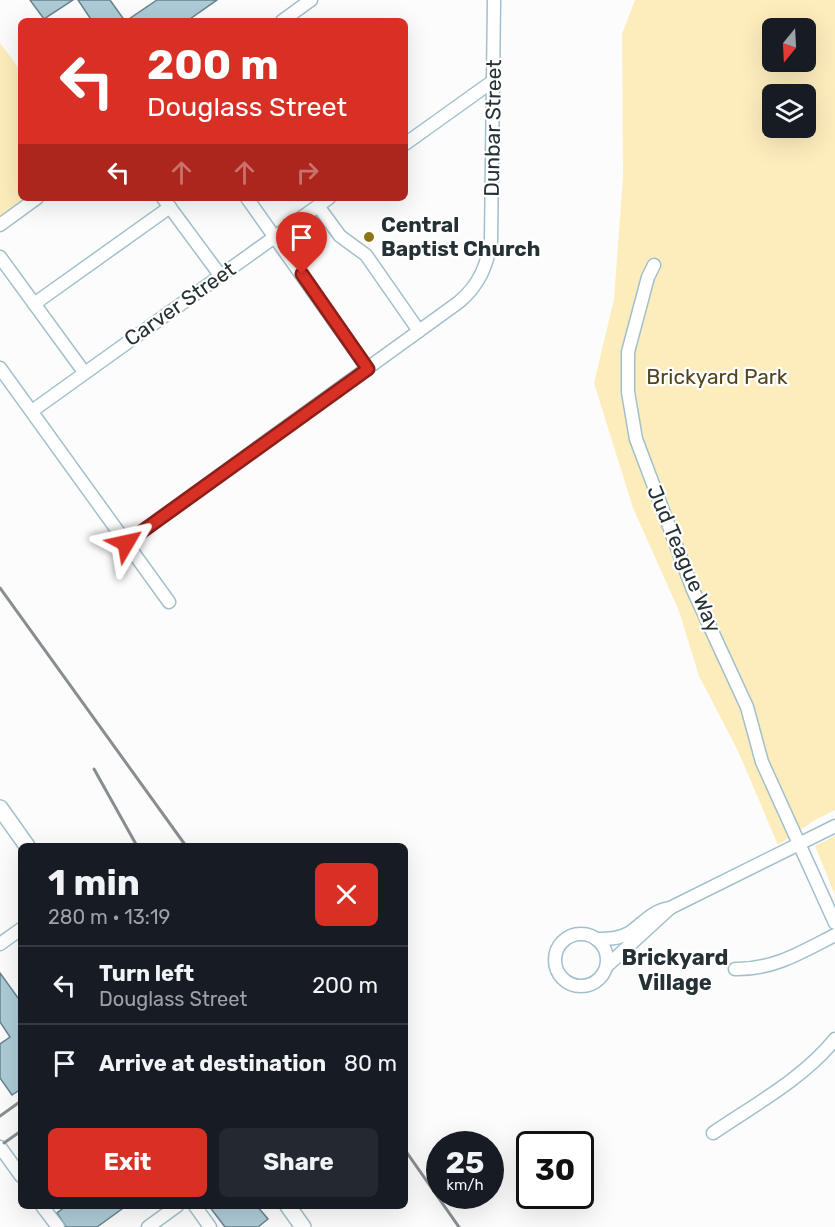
<!DOCTYPE html>
<meta charset="utf-8">
<style>
body{margin:0;font-family:Rubik,sans-serif;background:#242831;color:#f1f3f6;height:100vh;display:flex;flex-direction:column;font-size:22px;white-space:nowrap}
*{box-sizing:border-box;margin:0}
p{font-size:20px;color:#9ea1a6}
.icon{flex:none;width:33px;height:33px;fill:none;stroke:currentColor;stroke-width:2;stroke-linecap:round;stroke-linejoin:round}
.map{position:relative;flex:1;overflow:hidden}
.sheet{position:absolute;left:18px;top:843px;width:390px;height:366px;display:flex;flex-direction:column;background:#171b24;border-radius:9px;box-shadow:0 6px 24px #0002}
.sheet>*{flex:none}
.banner{position:absolute;left:18px;top:18px;width:390px;height:183px;border-radius:9px;box-shadow:0 6px 24px #0002;background:#d93025;color:#fff;overflow:hidden}
.needle{width:39px;rotate:198deg}
.buttons{position:absolute;left:762px;top:18px;display:grid;gap:12px}
.buttons a{display:grid;place-items:center;width:54px;height:54px;border-radius:9px;background:#171b24;box-shadow:0 6px 24px #0002;font-size:30px}
.speed{position:absolute;left:426px;top:1131px;display:flex;gap:12px;font-size:30px;font-weight:700;text-align:center}
.speed>*{display:grid;place-content:center;width:78px;height:78px;border-radius:50%;background:#171b24;box-shadow:0 6px 24px #0002;line-height:1}
.speed small{font-size:15px;font-weight:400}
.speed .limit{border:3px solid #111;border-radius:9px;background:#fff;color:#111}
.pin{position:absolute;display:grid;place-items:center;width:51px;height:51px;color:#fff;margin:-62px -26px;border-radius:50% 50% 50% 0;rotate:-45deg;box-shadow:0 0 6px #0007}
.pin .icon{rotate:45deg}
.me{position:absolute;width:66px;margin:-33px;rotate:54deg;stroke-linejoin:round;filter:drop-shadow(0 0 4px #0008)}
.turn{display:flex;align-items:center;gap:21px;height:126px;padding:0 30px;font-size:27px}
.turn .icon{width:78px;height:78px;stroke-width:2.5}
.turn b{display:block;font-size:42px;line-height:51px}
.lanes{display:flex;align-items:center;height:57px;padding:0 30px;background:#0003;justify-content:center;gap:30px;direction:ltr}
.lanes .off{opacity:.35}
.round{display:grid;place-items:center;flex:none;width:63px;height:63px;border-radius:9px;background:#242831}
.headline{display:flex;align-items:center;justify-content:space-between;height:102px;padding:0 30px}
h1{font-size:36px;font-weight:700;line-height:45px}
.action{display:flex;gap:12px;margin-top:auto;padding:12px 30px}
.action a{flex:1;height:69px;border-radius:9px;background:#d93025;color:#fff;font-size:24px;font-weight:700;line-height:69px;text-align:center}
.action a+a{background:#242831;color:#f1f3f6}
ul{padding:0;list-style:none}
li{display:flex;align-items:center;gap:18px;height:78px;padding:0 30px;border-top:2px solid #363941}
li div{flex:1}
li b{display:block;font-size:22px}
li em{font-style:normal}
.map>svg:first-child{display:block}
</style>
<div class="map">
<svg width="835" height="1227" viewBox="0 0 835 1227">
<rect width="100%" height="100%" fill="#fcfcfc"/>
<g fill="#fdedbd" fill-rule="evenodd">
<path d="M635 0H835V810L815 820 778 845 738 751 699 676 679 611 633 508 594 383 614 299 623 177 622 34ZM772 28H806V62H772ZM772 94H806V128H772Z"/>
<path d="M0 43 21 71V198H28L0 218Z"/>
<path d="M835 836V895L815 846Z"/>
</g>
<g fill="#adcbd6" stroke="#67838d" stroke-width="1.5">
<path d="M30 0H73L44 19Z"/>
<path d="M78 0H110L125 21H92Z"/>
<path d="M157 0H217L187 21H126Z"/>
<path d="M0 973 21 1002V1089L12 1095 0 1078V1044L10 1037 0 1022Z"/>
<path d="M66 1206H126L97 1227H66L57 1213Z"/>
<path d="M209 1206H257L268 1219 258 1227H225Z"/>
</g>
<g fill="none" stroke-linecap="round" stroke-linejoin="round">
<g stroke="#a2c0cb" stroke-width="15">
<g id="minor">
<path d="M282 21 311 0"/>
<path d="M405 144 493 81"/>
<path d="M163 198 220 275"/>
<path d="M247 198 368 369"/>
<path d="M318 206 340 236 366 255 419 331"/>
<path d="M0 225 37 198"/>
<path d="M0 257 84 372"/>
<path d="M654 265 648 277 628 352V392L636 439 693 590 747 707 762 762 835 923"/>
<path d="M34 304 170 207"/>
<path d="M0 368 169 602"/>
<path d="M32 411 329 198"/>
<path d="M126 543 459 302C479 285 487 266 491 241L494 0"/>
<circle cx="581" cy="960" r="26"/>
<path d="M596 939C607 939 619 939 629 933 644 923 651 911 670 908L835 826"/>
<path d="M0 944 21 929"/>
<path d="M608 965 670 908"/>
<path d="M735 969C773 970 802 952 835 935"/>
<path d="M713 1133C754 1105 804 1078 835 1039"/>
<path d="M0 1147 21 1176"/>
<path d="M42 1206 58 1227"/>
<path d="M195 1206 210 1227"/>
<path d="M148 1227 177 1206"/>
</g>
</g>
<g stroke="#a2c0cb" stroke-width="18">
<g id="major">
<path d="M0 808 27 846"/>
<path d="M288 1206 303 1227"/>
</g>
</g>
<use href="#minor" stroke="#fff" stroke-width="12"/>
<use href="#major" stroke="#fff" stroke-width="15"/>
<g stroke="#888e90" stroke-width="3">
<path d="M0 588 186 846"/>
<path d="M94 769 137 846"/>
<path d="M0 1116 21 1101"/>
<path d="M4 1143 21 1131"/>
<path d="M405 1150 459 1227"/>
</g>
</g>
<g fill="none" stroke-linecap="round" stroke-linejoin="round">
<g stroke="#8d1f18" stroke-width="15">
<path id="route" d="M126 543 368 369 302 274"/>
</g>
<use href="#route" stroke="#d93025" stroke-width="10"/>
</g>
<circle fill="#8f751a" stroke="#fff" stroke-width="2" cx="369" cy="237" r="6"/>
<g text-anchor="middle" stroke-width="4.5" stroke-linejoin="round" paint-order="stroke">
<g font-size="21" fill="#253135" stroke="#fff">
<text transform="translate(493 128) rotate(-89)" y="7">Dunbar Street</text>
<text transform="translate(180 304) rotate(-35)" y="7">Carver Street</text>
<text transform="translate(684 559) rotate(67)" y="7">Jud Teague Way</text>
</g>
<g font-size="21" font-weight="bold" fill="#253135" stroke="#fff" text-anchor="start">
<text x="381" y="232">Central<tspan x="381" dy="24">Baptist Church</tspan></text>
</g>
<g font-size="21" fill="#52451d" stroke="#fff">
<text x="717" y="384">Brickyard Park</text>
</g>
<g font-size="22" font-weight="bold" fill="#253135" stroke="#fff">
<text x="675" y="965">Brickyard<tspan x="675" dy="25">Village</tspan></text>
</g>
</g>
</svg>
<div class="buttons">
<a><svg class="needle" viewBox="-14 -14 28 28"><path d="M0-13l5 13h-10z" fill="#e53935"/><path d="M0 13l5-13h-10z" fill="#9ea1a6"/></svg></a>
<a><svg class="icon" aria-label="layers" viewBox="0 0 24 24"><path d="M12 4l9 5-9 5-9-5zM3 14l9 5 9-5"/></svg></a>
</div>
<div class="speed"><div>25<small>km/h</small></div><div class="limit">30</div></div>
<div class="pin" style="left:302px;top:274px;background:#d93025"><svg class="icon" aria-label="arrive" viewBox="0 0 24 24"><path d="M6 21V4h12l-3 4 3 4H6"/></svg></div>
<svg class="me" style="left:126px;top:543px" viewBox="-20 -20 40 40"><path d="M0-17L14 15 0 8-14 15z" fill="#d93025" stroke="#fff" stroke-width="4"/></svg>
<div class="banner">
<div class="turn"><svg class="icon" aria-label="left" viewBox="0 0 24 24"><path d="M17 20v-9H6M10 6l-5 5 5 5"/></svg><div><b>200 m</b>Douglass Street</div></div>
<div class="lanes"><svg class="icon" aria-label="left" viewBox="0 0 24 24"><path d="M17 20v-9H6M10 6l-5 5 5 5"/></svg><svg class="icon off" aria-label="ahead" viewBox="0 0 24 24"><path d="M12 20V5M6 11l6-6 6 6"/></svg><svg class="icon off" aria-label="ahead" viewBox="0 0 24 24"><path d="M12 20V5M6 11l6-6 6 6"/></svg><svg class="icon off" aria-label="right" viewBox="0 0 24 24"><path d="M7 20v-9h11M14 6l5 5-5 5"/></svg></div>
</div>
<section class="sheet">
<div class="headline"><div><h1>1 min</h1><p>280 m · 13:19</p></div><a class="round" style="background:#d93025;color:#fff"><svg class="icon" aria-label="close" viewBox="0 0 24 24"><path d="M6 6l12 12M18 6L6 18"/></svg></a></div>
<ul>
<li><svg class="icon" aria-label="left" viewBox="0 0 24 24"><path d="M17 20v-9H6M10 6l-5 5 5 5"/></svg><div><b>Turn left</b><p>Douglass Street</p></div><em>200 m</em></li>
<li><svg class="icon" aria-label="arrive" viewBox="0 0 24 24"><path d="M6 21V4h12l-3 4 3 4H6"/></svg><div><b>Arrive at destination</b></div><em>80 m</em></li>
</ul>
<div class="action"><a>Exit</a><a>Share</a></div>
</section>
</div>
